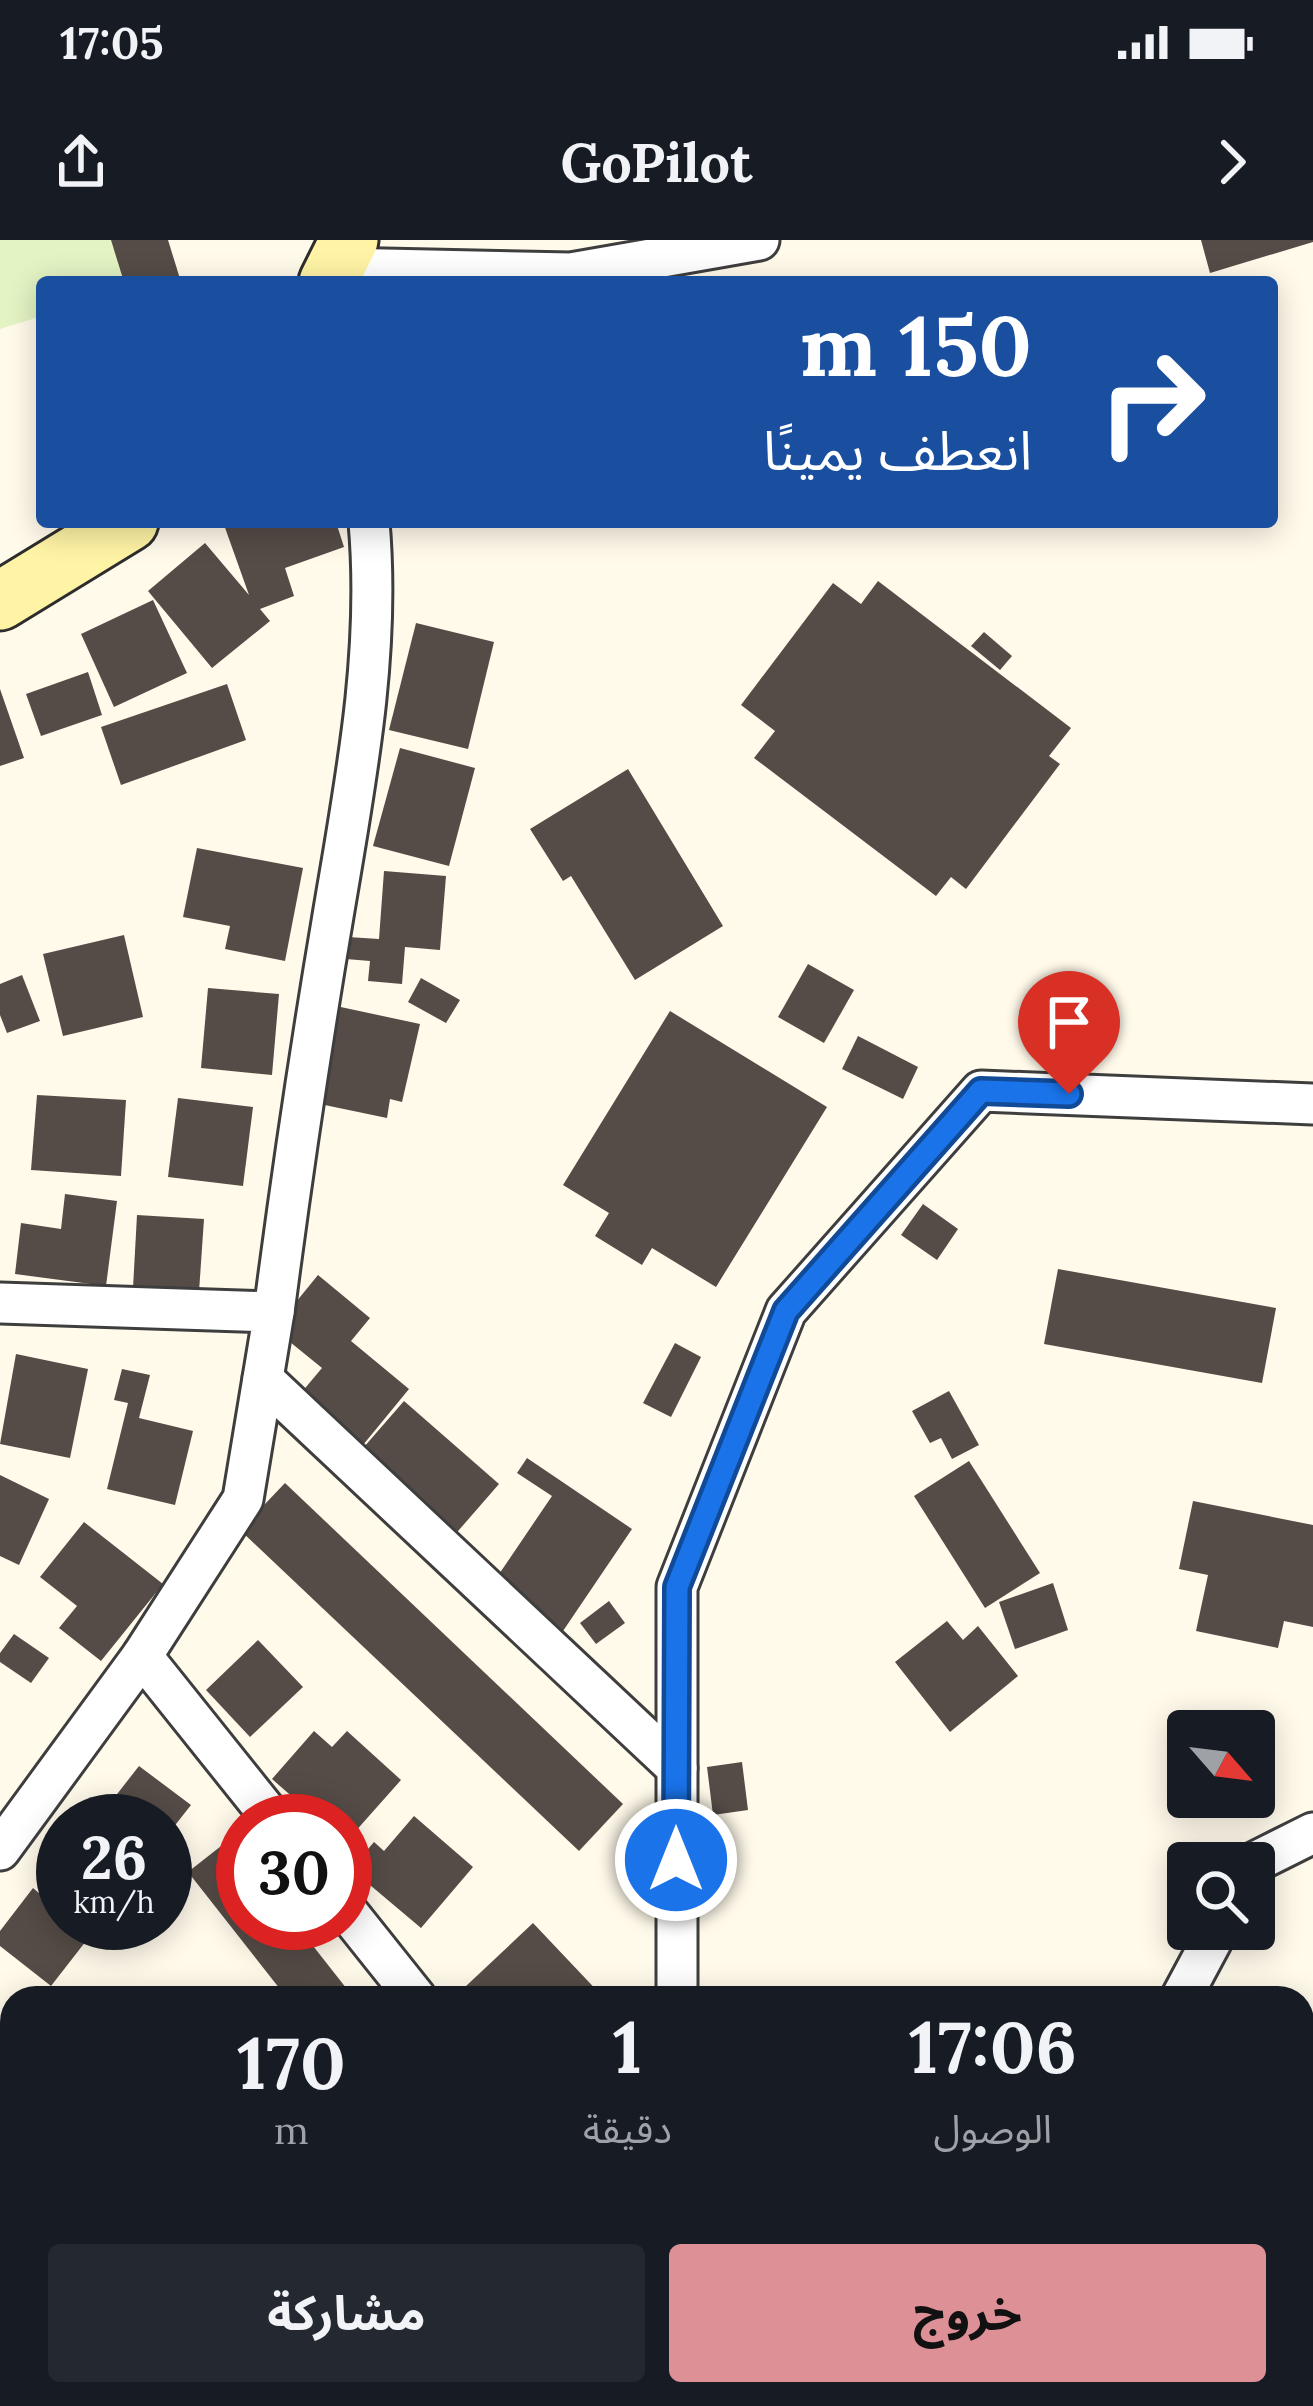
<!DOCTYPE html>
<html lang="ar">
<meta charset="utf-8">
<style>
body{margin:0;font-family:Lora,"Noto Sans Arabic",serif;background:#242831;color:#f1f3f6;direction:rtl;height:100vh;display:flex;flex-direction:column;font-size:45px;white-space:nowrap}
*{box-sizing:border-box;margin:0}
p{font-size:39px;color:#9ea1a6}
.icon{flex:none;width:66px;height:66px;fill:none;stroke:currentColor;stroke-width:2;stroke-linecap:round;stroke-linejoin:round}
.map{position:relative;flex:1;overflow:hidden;direction:ltr}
.panel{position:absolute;left:0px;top:1746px;width:1314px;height:420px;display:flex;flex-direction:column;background:#171b24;border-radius:36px 36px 0 0;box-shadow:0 6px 30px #0003;direction:rtl}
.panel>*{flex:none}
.guide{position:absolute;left:36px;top:36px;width:1242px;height:252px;border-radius:12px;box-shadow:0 6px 30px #0003;direction:rtl;background:#1a4fa0;color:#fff;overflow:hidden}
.needle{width:78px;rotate:118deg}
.fabs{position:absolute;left:1167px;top:1470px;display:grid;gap:24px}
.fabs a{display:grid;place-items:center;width:108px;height:108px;border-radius:12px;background:#171b24;box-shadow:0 6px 30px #0003;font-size:60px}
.speed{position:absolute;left:36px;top:1554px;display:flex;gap:24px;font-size:60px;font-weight:700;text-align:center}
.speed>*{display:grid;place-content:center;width:156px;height:156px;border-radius:50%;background:#171b24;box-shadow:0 6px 30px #0003;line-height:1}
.speed small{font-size:30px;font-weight:400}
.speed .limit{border:18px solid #d22;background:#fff;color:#111}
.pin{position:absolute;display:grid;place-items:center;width:102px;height:102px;color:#fff;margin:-123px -51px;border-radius:50% 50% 50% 0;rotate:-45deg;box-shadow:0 0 12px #0007}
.pin .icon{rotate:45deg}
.me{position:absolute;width:132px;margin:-66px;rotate:0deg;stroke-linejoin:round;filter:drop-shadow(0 0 9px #0008)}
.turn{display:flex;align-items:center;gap:42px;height:252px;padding:0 48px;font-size:54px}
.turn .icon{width:156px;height:156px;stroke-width:2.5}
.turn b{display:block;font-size:84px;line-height:102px}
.eta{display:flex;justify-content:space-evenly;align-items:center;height:204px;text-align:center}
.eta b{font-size:72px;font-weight:700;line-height:84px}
.primary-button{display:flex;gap:24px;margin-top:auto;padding:24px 48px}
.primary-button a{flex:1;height:138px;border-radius:12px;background:#de9097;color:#111;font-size:48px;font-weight:700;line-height:138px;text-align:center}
.primary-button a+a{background:#242831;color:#f1f3f6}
.status{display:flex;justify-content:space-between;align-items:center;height:84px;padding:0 60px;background:#171b24;direction:ltr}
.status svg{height:33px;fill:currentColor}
header{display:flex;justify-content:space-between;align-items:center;height:156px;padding:0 48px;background:#171b24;font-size:54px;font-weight:700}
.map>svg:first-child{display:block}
</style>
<div class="status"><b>17:05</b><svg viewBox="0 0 49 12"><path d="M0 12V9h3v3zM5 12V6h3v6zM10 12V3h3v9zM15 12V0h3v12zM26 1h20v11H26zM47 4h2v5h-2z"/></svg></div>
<header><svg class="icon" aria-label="forward" viewBox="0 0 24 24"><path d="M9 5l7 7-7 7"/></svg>GoPilot<svg class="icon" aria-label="share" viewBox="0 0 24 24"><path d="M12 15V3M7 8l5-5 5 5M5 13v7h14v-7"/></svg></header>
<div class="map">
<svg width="1313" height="2166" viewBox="0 0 1313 2166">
<rect width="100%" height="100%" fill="#fffaea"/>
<path fill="#e3f3c3" d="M0 0H167L152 42H42V76L0 89Z"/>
<g fill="#554c47">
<path d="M111 0H168L181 42H124Z"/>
<path d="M1201 0H1313V2L1210 33Z"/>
<path d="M223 282H336L344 307 285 328 294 356 260 369 270 381 212 428 148 351 205 303 249 355Z"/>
<path d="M878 341 1071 488 1049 516 1060 524 966 649 951 637 936 656 754 518 775 491 741 465 833 343 861 364Z"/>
<path d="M153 360 187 433 114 467 81 394Z"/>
<path d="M416 383 494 402 468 509 389 490Z"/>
<path d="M984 392 1012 416 1000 430 971 406Z"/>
<path d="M88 432 102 475 41 496 26 454Z"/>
<path d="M227 444 246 500 121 545 101 487Z"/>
<path d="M0 449 24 518 0 526Z"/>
<path d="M400 508 475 528 449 626 373 606Z"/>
<path d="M628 529 723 686 635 740 571 636 563 641 530 589Z"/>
<path d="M197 608 303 628 285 721 225 709 230 686 183 677Z"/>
<path d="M384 631 446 636 440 710 405 707 402 744 368 741 370 721 346 719 348 697 379 699Z"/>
<path d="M124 695 143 777 63 796 43 714Z"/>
<path d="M808 724 854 750 824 803 778 777Z"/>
<path d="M22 735 40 781 7 793 0 775V744Z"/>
<path d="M421 738 460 760 446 783 408 762Z"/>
<path d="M208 748 279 754 272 835 201 828Z"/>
<path d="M336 766 420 784 402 862 390 859 387 878 315 863Z"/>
<path d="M670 771 827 867 716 1047 652 1008 642 1025 595 996 609 973 563 945Z"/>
<path d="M858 796 918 827 903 859 842 829Z"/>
<path d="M37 855 126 860 121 936 31 930Z"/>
<path d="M178 858 253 867 243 946 168 937Z"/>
<path d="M65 954 117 961 106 1046 15 1034 21 983 61 989Z"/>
<path d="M923 964 958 989 937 1020 901 995Z"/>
<path d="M137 975 204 979 199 1052 133 1048Z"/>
<path d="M1058 1029 1276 1068 1262 1143 1044 1104Z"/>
<path d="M318 1035 370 1078 351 1101 409 1149 363 1205 301 1153 322 1128 274 1089Z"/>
<path d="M675 1103 701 1117 671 1177 643 1163Z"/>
<path d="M16 1114 88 1129 70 1218 0 1204Z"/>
<path d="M122 1129 150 1135 139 1178 193 1191 175 1265 107 1249 128 1163 114 1160Z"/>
<path d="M949 1151 979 1205 952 1219 941 1198 930 1203 912 1171Z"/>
<path d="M404 1161 499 1244 452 1298 357 1215Z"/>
<path d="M527 1218 632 1289 563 1391 493 1343 552 1256 517 1233Z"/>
<path d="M969 1221 1040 1333 985 1368 914 1256Z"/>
<path d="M0 1235 49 1259 19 1325 0 1316Z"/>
<path d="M285 1243 623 1564 579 1611 240 1290Z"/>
<path d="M1193 1261 1313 1285V1387L1284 1381 1278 1408 1196 1391 1208 1335 1179 1329Z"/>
<path d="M84 1282 163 1344 101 1421 59 1388 77 1366 40 1337Z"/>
<path d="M1053 1343 1068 1390 1015 1409 999 1362Z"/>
<path d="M609 1361 625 1383 596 1404 580 1383Z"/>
<path d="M947 1381 963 1400 978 1386 1018 1436 950 1492 895 1422Z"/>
<path d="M14 1394 49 1418 31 1443 0 1422V1413Z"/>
<path d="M258 1400 303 1447 250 1497 206 1450Z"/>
<path d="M314 1491 332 1507 347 1491 401 1540 345 1603V1581H320L272 1539Z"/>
<path d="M742 1522 748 1570 713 1575 707 1527Z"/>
<path d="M139 1526 191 1565 165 1598V1581H96Z"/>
<path d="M414 1576 473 1627 421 1688 351 1629 374 1602 384 1611Z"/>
<path d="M230 1599 243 1616V1683H295L354 1758H287L188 1632Z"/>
<path d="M63 1624V1683H100L51 1746 0 1706V1691L33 1648 40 1654Z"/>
<path d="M533 1683 604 1758H476L465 1747Z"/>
<path d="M861 2154H938L937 2166H860Z"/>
</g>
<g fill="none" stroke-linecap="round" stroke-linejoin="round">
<g stroke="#3e3e3e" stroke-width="45">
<g id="minor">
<path d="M340 42 339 28 571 33 759 0"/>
<path d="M0 1063 274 1072 243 1259 142 1416 0 1610"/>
<path d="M274 1072C291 941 310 812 332 682 354 549 381 417 369 282"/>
<path d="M263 1139 677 1528"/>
<path d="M142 1416 274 1581"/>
<path d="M1253 1623 1313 1593"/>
<path d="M345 1669 416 1758"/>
<path d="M677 1758V1347L786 1071 981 851 1313 864"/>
<path d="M1181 1758 1218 1689"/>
<path d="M614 2166 624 2154"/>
<path d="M1209 2166V2154"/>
</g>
</g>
<g stroke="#2d2d2d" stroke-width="63">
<g id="secondary">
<path d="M328 42 349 0"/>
<path d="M0 361 129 282"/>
</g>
</g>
<use href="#minor" stroke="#fff" stroke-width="39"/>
<use href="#secondary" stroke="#fff3a5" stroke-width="57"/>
</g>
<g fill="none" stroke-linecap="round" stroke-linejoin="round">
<g stroke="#114b97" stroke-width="30">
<path id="route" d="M676 1620 677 1347 786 1071 981 851 1069 854"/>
</g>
<use href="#route" stroke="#1a73e8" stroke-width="21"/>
</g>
</svg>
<div class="fabs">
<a><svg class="needle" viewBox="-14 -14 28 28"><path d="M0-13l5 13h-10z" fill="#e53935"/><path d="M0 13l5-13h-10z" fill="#9ea1a6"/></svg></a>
<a><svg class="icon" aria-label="search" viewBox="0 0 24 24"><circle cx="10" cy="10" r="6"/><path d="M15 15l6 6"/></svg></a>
</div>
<div class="speed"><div>26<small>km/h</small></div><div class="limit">30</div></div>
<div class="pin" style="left:1069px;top:854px;background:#d93025"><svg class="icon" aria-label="arrive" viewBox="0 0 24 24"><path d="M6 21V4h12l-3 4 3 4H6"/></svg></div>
<svg class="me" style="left:676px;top:1620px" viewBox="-20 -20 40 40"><circle r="17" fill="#1a73e8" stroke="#fff" stroke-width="3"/><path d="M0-11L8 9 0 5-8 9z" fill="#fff"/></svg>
<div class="guide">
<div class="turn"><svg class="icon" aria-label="right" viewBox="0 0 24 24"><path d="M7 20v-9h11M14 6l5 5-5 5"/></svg><div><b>150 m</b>انعطف يمينًا</div></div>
</div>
<section class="panel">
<div class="eta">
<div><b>17:06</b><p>الوصول</p></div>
<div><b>1</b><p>دقيقة</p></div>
<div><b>170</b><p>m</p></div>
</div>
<div class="primary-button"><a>خروج</a><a>مشاركة</a></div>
</section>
</div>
